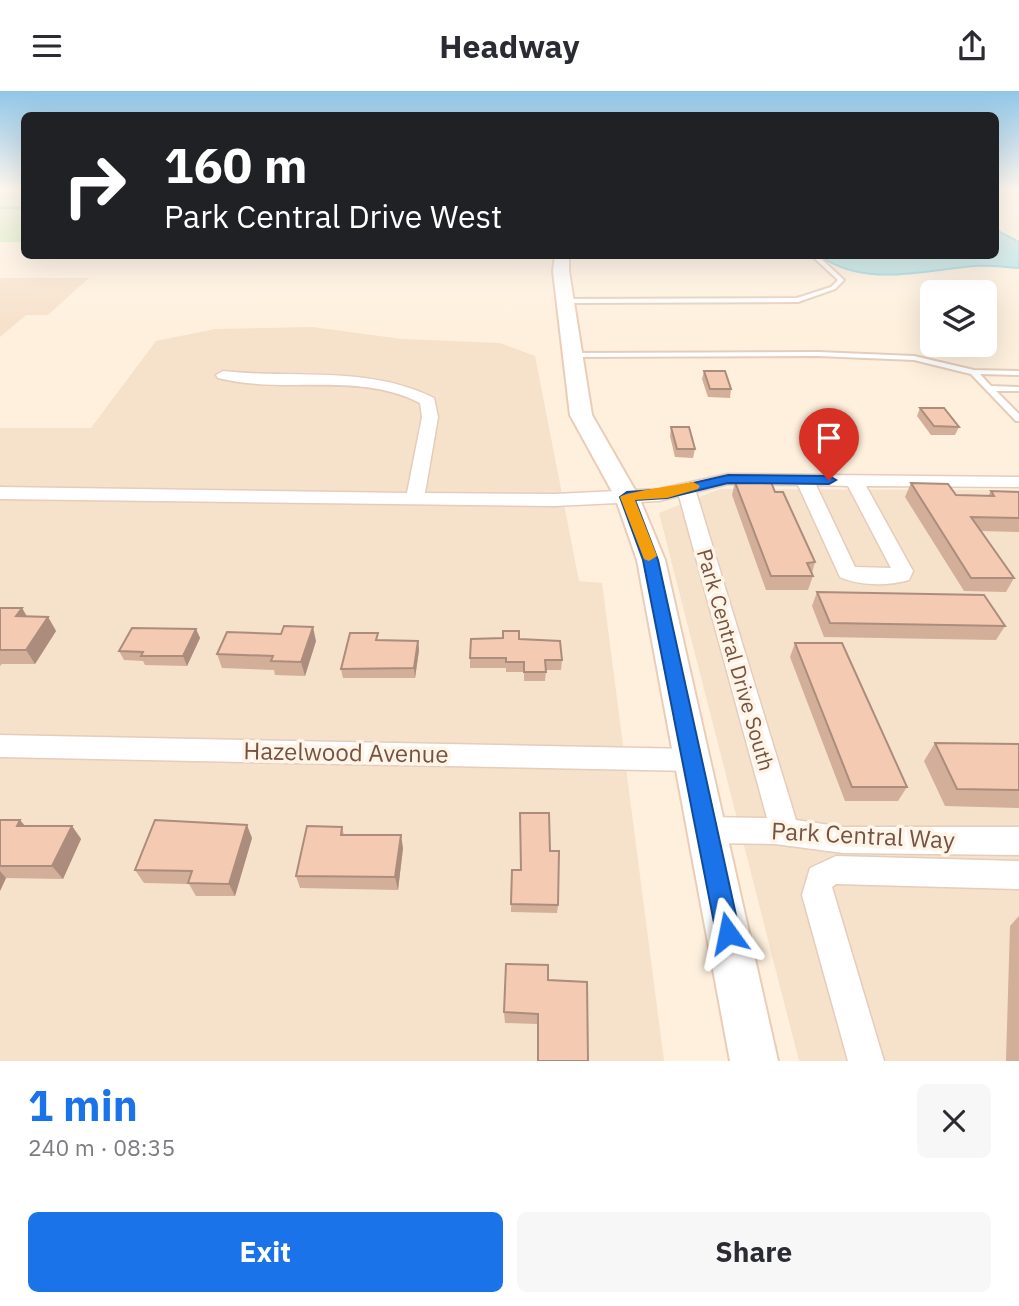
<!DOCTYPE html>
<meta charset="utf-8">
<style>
body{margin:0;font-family:"IBM Plex Sans",sans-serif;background:#f7f7f7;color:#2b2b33;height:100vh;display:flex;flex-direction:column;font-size:26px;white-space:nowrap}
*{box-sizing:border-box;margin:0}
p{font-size:23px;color:#7c7c81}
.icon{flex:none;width:38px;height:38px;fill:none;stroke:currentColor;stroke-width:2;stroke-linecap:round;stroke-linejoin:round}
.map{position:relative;height:970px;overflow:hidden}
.details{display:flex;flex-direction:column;background:#fff;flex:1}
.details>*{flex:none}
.guide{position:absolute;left:21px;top:21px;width:978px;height:147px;border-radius:10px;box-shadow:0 7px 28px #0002;background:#202124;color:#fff;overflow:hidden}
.fabs{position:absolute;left:920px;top:189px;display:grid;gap:14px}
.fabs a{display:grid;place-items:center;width:77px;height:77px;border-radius:10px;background:#fff;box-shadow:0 7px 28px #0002;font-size:35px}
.pin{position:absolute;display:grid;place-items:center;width:60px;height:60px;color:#fff;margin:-72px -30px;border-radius:50% 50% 50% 0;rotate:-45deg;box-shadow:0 0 7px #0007}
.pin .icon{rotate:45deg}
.me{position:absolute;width:77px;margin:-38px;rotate:348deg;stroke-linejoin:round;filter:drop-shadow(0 0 5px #0008)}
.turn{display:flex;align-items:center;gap:24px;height:147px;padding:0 28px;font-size:32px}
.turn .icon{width:91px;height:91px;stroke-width:2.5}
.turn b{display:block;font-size:49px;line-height:60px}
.round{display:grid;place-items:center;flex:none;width:74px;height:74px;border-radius:10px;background:#f7f7f7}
.summary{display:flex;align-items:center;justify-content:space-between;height:119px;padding:0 28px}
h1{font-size:42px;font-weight:800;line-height:52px;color:#1a73e8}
.action{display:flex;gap:14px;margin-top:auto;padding:14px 28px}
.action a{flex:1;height:80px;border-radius:10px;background:#1a73e8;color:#fff;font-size:28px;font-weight:800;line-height:80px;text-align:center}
.action a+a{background:#f7f7f7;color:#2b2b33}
header{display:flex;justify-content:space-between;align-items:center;height:91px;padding:0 28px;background:#fff;font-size:32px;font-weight:800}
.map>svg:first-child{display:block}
</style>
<header><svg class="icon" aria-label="menu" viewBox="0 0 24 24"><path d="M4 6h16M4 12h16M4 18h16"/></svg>Headway<svg class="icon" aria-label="share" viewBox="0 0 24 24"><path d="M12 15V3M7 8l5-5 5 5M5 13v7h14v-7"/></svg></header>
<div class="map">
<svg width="1019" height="970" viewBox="0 0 1019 970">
<rect width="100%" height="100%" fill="#fef0dd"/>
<g fill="#f6e1cb">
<path d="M0 187H89L48 224H26L0 246Z"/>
<path d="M312 236 402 248 500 252 535 265 579 490 602 492 664 970H0V337H91L156 250 215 238Z"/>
<path d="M720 398 1019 399V970H799L659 422Z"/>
</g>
<rect fill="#d1ecbb" x="0" y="99" width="24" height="52"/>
<path fill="#b0e2e8" stroke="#96d3db" stroke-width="2" d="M996 139 1019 151V177C1005 176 989 174 975 175 923 179 866 197 820 165L996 164Z"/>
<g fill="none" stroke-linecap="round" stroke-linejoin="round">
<path stroke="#96d3db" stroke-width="2.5" d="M0 117H24"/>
<g stroke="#e4cdbc" stroke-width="4">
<g id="lane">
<path d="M811 164H817L844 189 835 198 798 211 565 212 562 210 565 208 797 207 831 196 838 189Z"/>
<path d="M818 261 914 265 974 279 1019 280V284L980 283 991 295 1019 296V300H996L1019 323V330H1016L971 283 914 269 818 265 573 266 569 264 573 262Z"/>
</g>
</g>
<g stroke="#e4cdbc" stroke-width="3">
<g id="street">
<path d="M223 280C293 288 368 274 434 307L438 326 425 402 555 403 659 398 728 383 1019 386V396L866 395 913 480 909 489C889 495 859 495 840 486L798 394 728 393 696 401 796 729 843 736H1019V764L843 762 775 753 707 752 697 748 693 739 697 730 707 726 767 727 679 405 659 410 555 415 0 408V396L407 402 422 326 420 312C357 280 285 304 218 287L216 284ZM816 394 848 395 891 477 855 476Z"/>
<path d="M0 644 692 658 701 661 705 669 701 677 692 680 0 666Z"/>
<path d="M836 765 1019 770V798L836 793 832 796 884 970H848L802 804 810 777Z"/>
</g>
</g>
<g stroke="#eacdb8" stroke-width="4">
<path id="secondary" d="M555 164H569V180L592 324 639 406 665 469 778 970H730L637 469 615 406 570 324 553 180Z"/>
</g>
<use href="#lane" fill="#fff" fill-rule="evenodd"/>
<use href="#street" fill="#fff" fill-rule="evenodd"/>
<use href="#secondary" fill="#fff" fill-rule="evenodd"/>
</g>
<g fill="#d3ae99">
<path d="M704 280 731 298 730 307 708 306 702 288Z"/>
<path d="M920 317 959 336 955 344H931L917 325Z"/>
<path d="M671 336 695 358 693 367 675 366 670 345Z"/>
<path d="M735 391 775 401 815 471 812 482 813 485 808 499H766L732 404Z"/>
<path d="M911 392 956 404 988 405 991 400 1019 401V441L981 440 1014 487 1006 501 964 500 905 406Z"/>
<path d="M817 501 1005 535 996 549 824 546 812 515Z"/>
<path d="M0 517H22L27 526H48L56 540 35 573H2L0 575Z"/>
<path d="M196 538 200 547 187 575 145 574 143 570 124 569 119 560Z"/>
<path d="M519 548 562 569 561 579H546L545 590H524V581H506V577H470V567Z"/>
<path d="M379 549 418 550 419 559 415 587H343L341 578Z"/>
<path d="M316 550 305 585 275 584 274 579 222 577 217 563Z"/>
<path d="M795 552 907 696 898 710H845L790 566Z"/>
<path d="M935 652 1019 653V717L945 715 924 670Z"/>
<path d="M0 729 25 735H72L81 748 63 788 6 787 0 800Z"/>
<path d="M342 736 344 744 403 757 398 799 300 797 296 785Z"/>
<path d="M252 747 235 805H196L189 793 144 792 135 779Z"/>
<path d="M550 760 558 814 557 822 511 821 512 779H520Z"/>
<path d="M1019 825V970H1006L1010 835Z"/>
<path d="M548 889 588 970H537V933L505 932 504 921Z"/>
</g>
<g fill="#ac8d7d">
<path d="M22 517 30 531 16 525Z"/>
<path d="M48 526 56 540 35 573 26 559Z"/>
<path d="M313 536 316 550 305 585 301 571Z"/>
<path d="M196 538 200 547 187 575 183 565Z"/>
<path d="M418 550 419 559 415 587 414 577Z"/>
<path d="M20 729 31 742 17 735Z"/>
<path d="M247 734 252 747 235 805 229 793Z"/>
<path d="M72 735 81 748 63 788 52 775Z"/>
<path d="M401 744 403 757 398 799 395 786Z"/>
<path d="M0 780 6 787 0 800Z"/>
</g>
<g fill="#f5cab2" stroke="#ac8d7d" stroke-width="2">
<path d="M704 280H725L731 298H710Z"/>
<path d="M920 317H944L959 336 934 335Z"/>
<path d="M671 336H689L695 358H677Z"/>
<path d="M735 391H771L775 401H783L815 471 807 472 813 485H771Z"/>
<path d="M911 392 948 393 956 404 994 405 991 400 1019 401V427L971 426 1014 487H971Z"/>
<path d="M817 501 984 504 1005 535 830 532Z"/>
<path d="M0 517H22L16 525 48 526 26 559H0Z"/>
<path d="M284 535 313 536 301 571 271 570 273 565 217 563 227 541 281 543Z"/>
<path d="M132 537 196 538 183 565H141L143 561 119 560Z"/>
<path d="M503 540H519V548L560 550 562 569H545L546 581H524V571H506V567H470L471 548 503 547Z"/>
<path d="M350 542H378L376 549 418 550 414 577 341 578Z"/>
<path d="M795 552H842L907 696H852Z"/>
<path d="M935 652 1019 653V699L957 698Z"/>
<path d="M520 722H549L550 760H559L558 814 511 813 512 779H521Z"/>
<path d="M0 729H20L17 735H72L52 775H0Z"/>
<path d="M155 729 247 734 229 793 188 792 192 780 135 779Z"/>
<path d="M307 735 342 736 341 744H401L395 786 296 785Z"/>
<path d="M506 873 548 874V889L587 891 588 970H538V923L504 921Z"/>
</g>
<linearGradient id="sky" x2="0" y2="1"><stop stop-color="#91c6e8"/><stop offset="0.42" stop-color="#fff8f0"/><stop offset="1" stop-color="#fff8f0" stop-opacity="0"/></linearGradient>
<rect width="1019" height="235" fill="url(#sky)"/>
<path fill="#1a73e8" stroke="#114b97" stroke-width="2" d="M728 384 829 385 836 389 829 393 728 392 667 407 635 409 658 469 740 842 736 850 728 854 719 850 716 842 643 469 620 406 627 401 667 398Z"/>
<path fill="#f59e0b" d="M693 391 700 395 698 398 667 407 635 409 657 465 649 470 644 468 620 406C625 401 679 394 693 391Z"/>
<g text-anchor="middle" stroke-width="7" stroke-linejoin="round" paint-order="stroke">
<g font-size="21" fill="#755344" stroke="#fff4e5">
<text transform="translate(735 569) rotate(74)" y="7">Park Central Drive South</text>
</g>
<g font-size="24" fill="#755344" stroke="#fff4e5">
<text transform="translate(346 662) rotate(1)" y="8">Hazelwood Avenue</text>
<text transform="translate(863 745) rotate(3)" y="8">Park Central Way</text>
</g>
</g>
</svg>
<div class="fabs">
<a><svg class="icon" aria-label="layers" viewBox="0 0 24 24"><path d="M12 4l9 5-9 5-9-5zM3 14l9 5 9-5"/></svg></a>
</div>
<div class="pin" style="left:829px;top:389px;background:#d93025"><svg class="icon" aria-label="arrive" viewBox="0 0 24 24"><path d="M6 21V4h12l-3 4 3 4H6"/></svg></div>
<svg class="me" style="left:728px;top:842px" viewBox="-20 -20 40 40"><path d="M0-17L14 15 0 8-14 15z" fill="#1a73e8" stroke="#fff" stroke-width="4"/></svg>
<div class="guide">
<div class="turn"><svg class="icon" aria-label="right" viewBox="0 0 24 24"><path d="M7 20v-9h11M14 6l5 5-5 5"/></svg><div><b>160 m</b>Park Central Drive West</div></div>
</div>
</div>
<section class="details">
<div class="summary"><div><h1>1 min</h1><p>240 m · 08:35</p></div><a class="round"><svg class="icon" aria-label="close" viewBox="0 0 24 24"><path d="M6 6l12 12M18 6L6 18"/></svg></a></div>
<div class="action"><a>Exit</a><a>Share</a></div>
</section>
